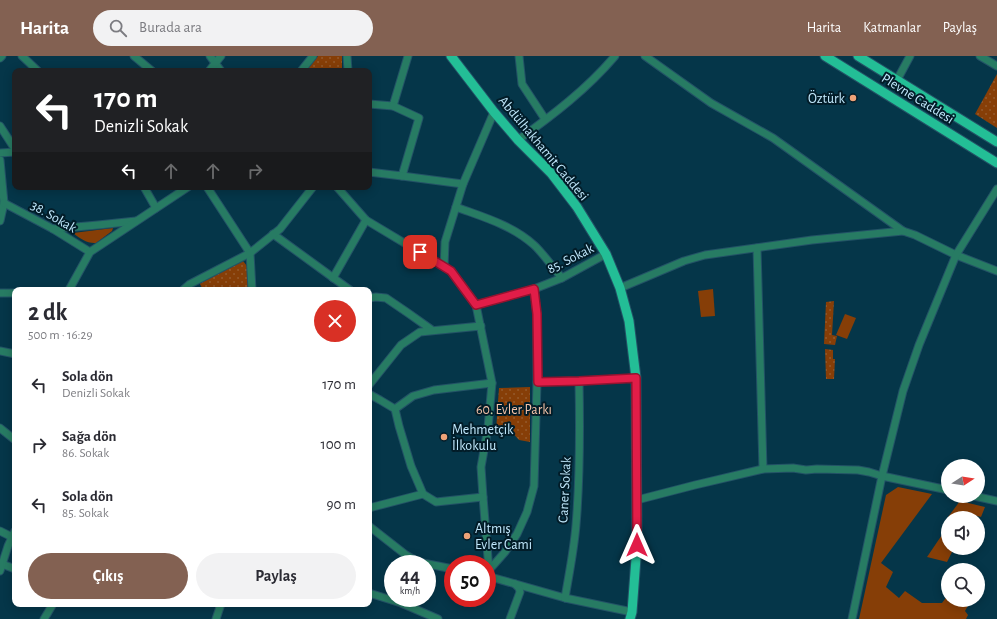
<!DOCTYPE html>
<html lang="tr">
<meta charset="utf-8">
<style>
body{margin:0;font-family:"Alegreya Sans",sans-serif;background:#f2f2f3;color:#2b2b33;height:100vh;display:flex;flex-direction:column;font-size:15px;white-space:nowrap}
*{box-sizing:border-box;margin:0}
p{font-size:13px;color:#7c7c81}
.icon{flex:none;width:22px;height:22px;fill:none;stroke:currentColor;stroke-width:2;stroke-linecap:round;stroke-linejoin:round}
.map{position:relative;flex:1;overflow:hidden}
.drawer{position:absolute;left:12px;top:231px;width:360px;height:320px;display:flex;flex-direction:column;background:#fff;border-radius:8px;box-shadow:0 2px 10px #0003}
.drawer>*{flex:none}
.hud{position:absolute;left:12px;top:12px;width:360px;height:122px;border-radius:8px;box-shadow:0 2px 10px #0003;background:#202124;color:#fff;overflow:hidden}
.needle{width:26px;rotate:78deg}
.tools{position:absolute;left:941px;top:403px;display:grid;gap:8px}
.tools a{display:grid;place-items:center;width:44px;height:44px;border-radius:50%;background:#fff;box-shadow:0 2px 10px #0003;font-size:20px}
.speed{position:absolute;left:384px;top:499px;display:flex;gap:8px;font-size:20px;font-weight:700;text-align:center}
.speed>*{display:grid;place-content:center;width:52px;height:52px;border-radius:50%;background:#fff;box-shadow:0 2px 10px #0003;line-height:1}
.speed small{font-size:10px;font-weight:400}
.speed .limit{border:6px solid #d22;background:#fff;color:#111}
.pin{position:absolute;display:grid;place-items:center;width:34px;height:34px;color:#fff;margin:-17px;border-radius:8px;box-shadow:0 2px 6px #0006}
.me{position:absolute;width:44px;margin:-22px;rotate:0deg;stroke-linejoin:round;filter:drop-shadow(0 0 3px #0008)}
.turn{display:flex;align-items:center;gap:14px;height:84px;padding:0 16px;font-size:18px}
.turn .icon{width:52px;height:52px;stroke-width:2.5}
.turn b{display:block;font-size:28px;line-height:34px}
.lanes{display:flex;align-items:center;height:38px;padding:0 16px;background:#0003;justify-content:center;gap:20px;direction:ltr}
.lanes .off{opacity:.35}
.round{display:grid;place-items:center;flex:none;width:42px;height:42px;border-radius:21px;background:#f2f2f3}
.headline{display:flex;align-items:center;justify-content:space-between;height:68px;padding:0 16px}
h1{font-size:24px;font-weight:700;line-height:30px}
.cta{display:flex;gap:8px;margin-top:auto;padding:8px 16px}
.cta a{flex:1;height:46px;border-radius:24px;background:#836152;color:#fff;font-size:16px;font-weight:700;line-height:46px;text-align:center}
.cta a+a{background:#f2f2f3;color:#2b2b33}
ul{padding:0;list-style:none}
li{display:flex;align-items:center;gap:12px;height:60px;padding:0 16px}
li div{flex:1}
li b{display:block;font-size:15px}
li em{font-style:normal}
header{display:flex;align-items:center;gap:24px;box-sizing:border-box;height:56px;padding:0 20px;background:#836152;color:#fff}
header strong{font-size:19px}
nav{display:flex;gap:22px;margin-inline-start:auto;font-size:14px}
.search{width:280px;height:36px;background:#f2f2f3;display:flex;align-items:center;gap:10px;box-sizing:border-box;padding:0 14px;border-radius:22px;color:#7c7c81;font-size:15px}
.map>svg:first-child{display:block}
</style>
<header>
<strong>Harita</strong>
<div class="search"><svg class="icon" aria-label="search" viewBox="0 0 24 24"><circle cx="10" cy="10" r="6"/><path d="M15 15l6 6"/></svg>Burada ara</div>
<nav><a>Harita</a><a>Katmanlar</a><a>Paylaş</a></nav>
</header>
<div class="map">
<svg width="997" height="563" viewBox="0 0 997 563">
<defs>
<pattern id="park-dots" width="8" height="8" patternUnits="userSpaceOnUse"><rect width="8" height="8" fill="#863e07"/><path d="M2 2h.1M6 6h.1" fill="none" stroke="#955a2c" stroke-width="1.8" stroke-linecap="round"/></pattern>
</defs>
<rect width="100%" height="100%" fill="#053649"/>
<g fill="#863e07">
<path d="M113 172 112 175 96 187C88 188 79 182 73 177Z"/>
<path d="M713 233 715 260 701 261 698 235Z"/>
<path d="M845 258 856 262 847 283 836 279Z"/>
<path d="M898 431 932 438 881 507 893 516 886 531 899 542 905 535 922 547H942L948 539V544H971L965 555 968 559 966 563H859L886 439Z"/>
<path d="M960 445 985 451 981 461 962 456 958 462H950L948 461Z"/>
<path d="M948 470V477L946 480 948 481V492H954L947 506 927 501Z"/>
</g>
<g fill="url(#park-dots)">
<path d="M318 0H342V15H306Z"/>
<path d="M997 18V72L975 58Z"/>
<path d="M243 205 247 210 249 234H203L200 228V226Z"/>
<path d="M834 245 832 279 837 280 835 289 824 288 826 246Z"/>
<path d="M825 293 833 294V303H835L834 323H826Z"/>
<path d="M530 331V386L519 384 510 374 496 375 499 332Z"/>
</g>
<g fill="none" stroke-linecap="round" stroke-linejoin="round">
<g stroke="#235266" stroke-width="9">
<g id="minor">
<path d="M22 0 38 15"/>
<path d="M134 0 152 15"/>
<path d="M210 0 221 15"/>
<path d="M347 0 348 15"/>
<path d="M519 0 522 28 545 63"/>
<path d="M645 0 711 47 773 82 903 175 915 179 956 199 997 215"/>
<path d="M980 0 997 10"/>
<path d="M0 2 2 0"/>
<path d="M209 15 221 0"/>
<path d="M301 15 313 0"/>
<path d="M897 24 910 0"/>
<path d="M369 48 393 50 408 0"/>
<path d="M0 70 15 93"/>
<path d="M518 84C553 59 587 33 615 0"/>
<path d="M0 97 15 96"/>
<path d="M0 104 4 147 0 165"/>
<path d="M369 116 402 120 419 62 393 50"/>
<path d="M402 120 463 128"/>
<path d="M144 131 156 152"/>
<path d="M207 131 250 197 252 234"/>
<path d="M337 131 366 164 451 215 476 249 492 327 488 372 481 411 483 441 489 514V521"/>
<path d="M4 147 53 173 90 196"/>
<path d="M456 151C483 161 512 169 534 189 543 197 553 212 562 222"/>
<path d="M53 173 98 169 136 165"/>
<path d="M273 178 350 234"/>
<path d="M757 192 763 413"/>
<path d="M444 211 445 186 463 128 494 56"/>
<path d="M333 222 366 164"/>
<path d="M620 232 684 205 705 199 812 184 903 175"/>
<path d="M69 234 90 196 188 131"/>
<path d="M183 234 190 228 250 197 280 173 313 131"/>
<path d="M0 237H15"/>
<path d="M369 242 376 241 386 242 408 257 432 274"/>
<path d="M476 249 534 233 562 222 606 198"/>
<path d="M0 295 15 298"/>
<path d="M537 326 579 325 636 322"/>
<path d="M369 329 401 289 420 276 481 270"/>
<path d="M369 338 380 344 395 353 413 340 434 334 492 327"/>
<path d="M395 353 399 370 411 410 423 438 436 446 483 441"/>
<path d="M0 372 15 384"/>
<path d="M974 440 997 445"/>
<path d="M637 444 695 429 763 413 793 412 806 414 817 413 858 414 869 416 882 420 948 434"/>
<path d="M369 452 423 438"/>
<path d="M369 470 406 499 418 506 453 513"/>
<path d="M0 475 12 481"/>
<path d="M2 508 15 513"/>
<path d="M489 514 505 496 517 478 527 456 534 430 537 326V258L534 233"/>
<path d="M0 515 8 490 15 475"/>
<path d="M487 520 565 542 632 556"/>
<path d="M369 537 401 547 438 563"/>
<path d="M565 542C569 518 574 494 576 469 580 422 580 373 579 325"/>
<path d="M44 563 53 548"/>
<path d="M216 563 221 548"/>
<path d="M510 563 520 536 519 532 515 528"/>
<path d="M852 563 882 420 903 335 919 289 956 199 997 133"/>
</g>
</g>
<g stroke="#235266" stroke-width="11">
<g id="major">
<path d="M451 0 494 56 518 84 551 117 577 151 606 198 620 232 629 265 636 322 637 489 632 556 630 563"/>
<path d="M825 0 997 107"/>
<path d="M858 0 997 86"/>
</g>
</g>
<use href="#minor" stroke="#277b63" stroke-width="7"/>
<use href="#major" stroke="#23be96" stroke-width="9"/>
</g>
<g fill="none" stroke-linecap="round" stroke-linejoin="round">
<g stroke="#92132f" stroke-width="10">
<path id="route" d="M420 196 451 215 476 249 534 233 537 258 538 326 579 325 636 322 637 489"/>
</g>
<use href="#route" stroke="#e11d48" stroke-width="7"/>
</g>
<g fill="#efa378" stroke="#021c28" stroke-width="1.5">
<circle cx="853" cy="42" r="4"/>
<circle cx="444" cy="381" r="4"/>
<circle cx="467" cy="480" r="4"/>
</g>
<g text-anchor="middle" stroke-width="4" stroke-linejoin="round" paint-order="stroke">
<g font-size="14" fill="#c1e8fc" stroke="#021c28" text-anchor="start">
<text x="845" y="47" text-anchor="end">Öztürk</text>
<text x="452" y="378">Mehmetçik<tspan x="452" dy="16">İlkokulu</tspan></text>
<text x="475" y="477">Altmış<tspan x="475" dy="16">Evler Cami</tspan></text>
</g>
<g font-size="14" fill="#c1e8fc" stroke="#021c28">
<text transform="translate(918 42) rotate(32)" y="5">Plevne Caddesi</text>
<text transform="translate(544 92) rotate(50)" y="5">Abdülhakhamit Caddesi</text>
<text transform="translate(54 160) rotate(30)" y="5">38. Sokak</text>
<text transform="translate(570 202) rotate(-27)" y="5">85. Sokak</text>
<text transform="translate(564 434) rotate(-87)" y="5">Caner Sokak</text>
</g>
<g font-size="14" fill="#f5c4a9" stroke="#021c28">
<text x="514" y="358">60. Evler Parkı</text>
</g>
</g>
</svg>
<div class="tools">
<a><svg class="needle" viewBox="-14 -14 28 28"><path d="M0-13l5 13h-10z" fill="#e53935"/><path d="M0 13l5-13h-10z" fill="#7c7c81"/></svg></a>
<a><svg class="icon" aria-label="sound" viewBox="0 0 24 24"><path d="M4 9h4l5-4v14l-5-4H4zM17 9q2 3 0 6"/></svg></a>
<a><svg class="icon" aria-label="search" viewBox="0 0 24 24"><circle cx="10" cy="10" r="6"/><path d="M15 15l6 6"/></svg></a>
</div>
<div class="speed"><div>44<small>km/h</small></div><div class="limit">50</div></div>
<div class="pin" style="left:420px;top:196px;background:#d93025"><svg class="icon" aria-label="arrive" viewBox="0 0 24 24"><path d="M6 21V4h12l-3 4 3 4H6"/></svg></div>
<svg class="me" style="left:637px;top:489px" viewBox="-20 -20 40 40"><path d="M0-17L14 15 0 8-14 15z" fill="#e11d48" stroke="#fff" stroke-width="4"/></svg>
<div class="hud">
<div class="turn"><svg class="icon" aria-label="left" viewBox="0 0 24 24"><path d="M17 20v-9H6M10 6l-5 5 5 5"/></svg><div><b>170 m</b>Denizli Sokak</div></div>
<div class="lanes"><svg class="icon" aria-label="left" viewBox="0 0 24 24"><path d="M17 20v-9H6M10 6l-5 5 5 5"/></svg><svg class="icon off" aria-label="ahead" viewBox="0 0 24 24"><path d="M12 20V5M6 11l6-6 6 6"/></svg><svg class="icon off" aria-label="ahead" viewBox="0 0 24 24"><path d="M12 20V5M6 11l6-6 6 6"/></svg><svg class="icon off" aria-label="right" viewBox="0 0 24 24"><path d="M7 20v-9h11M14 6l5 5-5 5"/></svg></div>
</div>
<section class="drawer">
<div class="headline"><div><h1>2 dk</h1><p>500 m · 16:29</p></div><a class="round" style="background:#d93025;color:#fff"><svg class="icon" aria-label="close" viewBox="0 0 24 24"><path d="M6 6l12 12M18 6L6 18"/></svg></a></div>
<ul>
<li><svg class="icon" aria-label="left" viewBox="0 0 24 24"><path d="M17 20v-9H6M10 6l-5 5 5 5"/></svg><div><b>Sola dön</b><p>Denizli Sokak</p></div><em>170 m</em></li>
<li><svg class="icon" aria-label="right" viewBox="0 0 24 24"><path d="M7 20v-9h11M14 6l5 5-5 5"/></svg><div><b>Sağa dön</b><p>86. Sokak</p></div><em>100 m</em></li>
<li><svg class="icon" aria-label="left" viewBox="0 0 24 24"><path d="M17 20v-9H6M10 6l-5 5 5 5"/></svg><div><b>Sola dön</b><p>85. Sokak</p></div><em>90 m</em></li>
</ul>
<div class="cta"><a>Çıkış</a><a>Paylaş</a></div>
</section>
</div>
